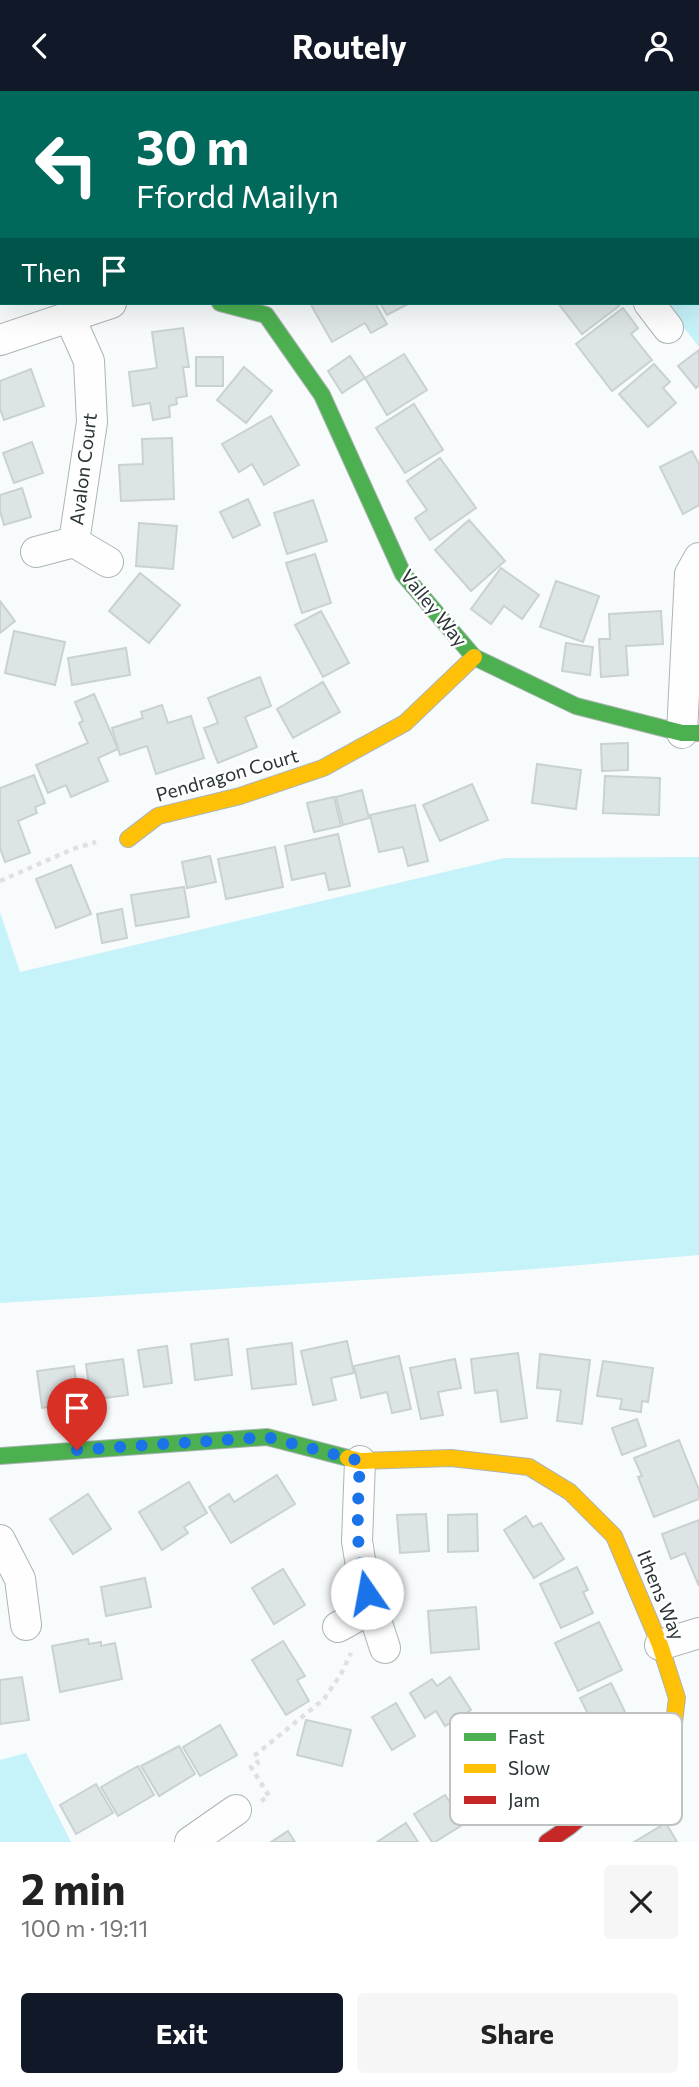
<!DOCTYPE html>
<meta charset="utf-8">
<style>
body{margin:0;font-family:Commissioner,sans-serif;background:#f6f6f6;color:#222;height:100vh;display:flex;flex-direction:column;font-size:26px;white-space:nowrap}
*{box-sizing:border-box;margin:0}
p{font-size:23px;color:#767676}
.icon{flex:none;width:38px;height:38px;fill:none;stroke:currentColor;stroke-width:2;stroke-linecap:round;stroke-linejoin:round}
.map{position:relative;height:1751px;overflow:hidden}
.sheet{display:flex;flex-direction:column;background:#fff;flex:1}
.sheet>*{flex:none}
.top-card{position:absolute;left:0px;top:0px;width:700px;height:214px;box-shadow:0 7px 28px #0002;background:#00695c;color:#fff;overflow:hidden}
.pin{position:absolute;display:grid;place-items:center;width:60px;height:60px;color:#fff;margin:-72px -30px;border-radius:50% 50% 50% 0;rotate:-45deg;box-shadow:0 0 7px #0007}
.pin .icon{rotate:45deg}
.me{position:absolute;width:77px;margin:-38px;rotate:348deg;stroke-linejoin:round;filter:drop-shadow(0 0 5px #0008)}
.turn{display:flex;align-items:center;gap:24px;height:147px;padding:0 21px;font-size:32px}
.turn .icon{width:91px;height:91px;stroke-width:2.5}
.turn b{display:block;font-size:49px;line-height:60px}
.then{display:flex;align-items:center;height:66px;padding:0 21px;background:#0003;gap:14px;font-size:26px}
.round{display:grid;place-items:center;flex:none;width:74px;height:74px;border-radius:7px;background:#f6f6f6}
.headline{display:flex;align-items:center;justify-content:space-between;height:119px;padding:0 21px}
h1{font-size:42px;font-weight:700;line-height:52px}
.button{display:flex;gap:14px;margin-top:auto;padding:14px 21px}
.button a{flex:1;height:80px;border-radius:7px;background:#111827;color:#fff;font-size:28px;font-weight:700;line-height:80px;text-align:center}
.button a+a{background:#f6f6f6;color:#222}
header{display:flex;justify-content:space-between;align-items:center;height:91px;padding:0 21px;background:#111827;color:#fff;font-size:32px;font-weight:700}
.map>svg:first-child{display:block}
</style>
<header><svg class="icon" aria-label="back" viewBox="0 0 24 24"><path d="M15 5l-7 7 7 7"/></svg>Routely<svg class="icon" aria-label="person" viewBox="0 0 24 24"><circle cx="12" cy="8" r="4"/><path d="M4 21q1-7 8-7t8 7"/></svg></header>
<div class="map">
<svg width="699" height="1751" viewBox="0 0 699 1751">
<rect width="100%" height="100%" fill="#f7fbfc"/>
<g fill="#c6f2f9">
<path d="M698 37H699V256L665 212H698Z"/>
<path d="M699 766V1164L522 1179 0 1212V821L20 881 504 767Z"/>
<path d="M26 1662 71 1751H0V1669Z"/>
</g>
<g fill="#dde4e5" stroke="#c9d1d2" stroke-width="2">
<path d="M310 212H375L387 233 371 242 365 232 332 251Z"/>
<path d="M380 212H410L387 224Z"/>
<path d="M558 212H616L619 215 582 243Z"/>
<path d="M623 217 638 237 631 243 652 269 612 300 576 253Z"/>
<path d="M183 237 189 276H183L187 305 176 307 177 313 169 315 170 326 153 329 150 312 133 315 129 281 157 277 152 241Z"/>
<path d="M699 259V294L696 297 678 275Z"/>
<path d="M404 263 427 299 387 324 365 287Z"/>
<path d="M350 265 365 287 342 302 328 280Z"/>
<rect x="196" y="266" width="27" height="29"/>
<path d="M654 273 670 291 663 297 676 312 648 336 619 303Z"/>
<path d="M244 276 272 300 246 332 217 309Z"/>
<path d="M31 278 44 315 4 329 0 318V290Z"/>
<path d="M414 313 443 359 405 382 376 337Z"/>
<path d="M271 325 299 374 264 394 252 373 239 381 222 353Z"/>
<path d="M172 347 174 408 121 410 119 374 143 373 142 348Z"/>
<path d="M32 351 43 382 14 392 3 362Z"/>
<path d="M692 360 699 373V414L683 423 660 376Z"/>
<path d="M440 367 476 417 430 449 415 427 427 419 407 390Z"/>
<path d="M22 397 31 426 4 434 0 420V404Z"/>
<path d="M248 408 260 434 233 447 220 421Z"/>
<path d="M313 409 327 450 287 463 274 422Z"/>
<path d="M469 429 505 470 471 500 435 459Z"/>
<path d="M139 432 177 435 173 478 136 475Z"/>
<path d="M315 463 331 512 302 522 286 472Z"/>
<path d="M501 477 539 504 522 528 504 515 491 533 471 518Z"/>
<path d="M140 482 180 514 149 552 109 520Z"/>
<path d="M556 490 599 505 583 551 540 536Z"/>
<path d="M0 510 15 530 0 542Z"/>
<path d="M321 520 349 572 323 586 295 534Z"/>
<path d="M661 520 663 553 626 555 628 584 601 586 599 548H610L609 523Z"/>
<path d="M14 540 65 551 55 594 5 582Z"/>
<path d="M566 552 593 556 590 584 562 580Z"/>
<path d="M126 557 130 584 72 594 68 567Z"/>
<path d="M260 586 271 615 245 626 257 656 218 672 204 637 218 632 208 607Z"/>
<path d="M323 591 340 621 293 647 277 618Z"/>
<path d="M94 603 118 658 98 667 108 690 71 706 66 694 48 702 36 674 88 652 79 632 83 630 75 611Z"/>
<path d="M162 614 168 632 191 625 204 667 156 683 147 655 120 664 112 637 143 627 141 621Z"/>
<path d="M628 652V679L602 680 601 653Z"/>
<path d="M537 673 581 679 576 718 532 712Z"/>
<path d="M34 684 45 712 35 716 37 722 18 730 30 762 5 771 0 757V697Z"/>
<path d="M605 685 660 687 659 724 603 722Z"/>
<path d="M472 693 488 729 440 750 423 714Z"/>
<path d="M362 699 369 727 343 734 336 706Z"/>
<path d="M334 706 341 735 314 741 307 712Z"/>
<path d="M415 714 428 770 408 775 403 756 379 761 370 724Z"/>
<path d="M338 743 350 795 329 799 325 782 292 789 285 755Z"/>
<path d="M275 756 283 796 226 808 218 768Z"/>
<path d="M210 765 216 791 187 797 182 771Z"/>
<path d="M71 774 91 823 56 837 36 788Z"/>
<path d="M184 796 189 826 136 835 131 804Z"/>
<path d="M122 818 127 847 102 852 97 823Z"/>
<path d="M228 1248 232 1284 195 1289 191 1253Z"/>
<path d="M347 1250 354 1282 331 1287 336 1309 313 1314 301 1260Z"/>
<path d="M292 1252 296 1293 252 1298 247 1258Z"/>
<path d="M167 1255 172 1292 144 1296 138 1259Z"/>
<path d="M518 1262 527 1327 501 1331 497 1299 475 1302 471 1268Z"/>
<path d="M540 1263 590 1269 582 1333 557 1330 561 1299 537 1297Z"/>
<path d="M399 1265 411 1318 392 1322 387 1301 361 1307 354 1275Z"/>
<path d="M123 1268 128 1304 91 1309 86 1273Z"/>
<path d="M455 1268 461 1297 438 1301 443 1324 421 1328 410 1277Z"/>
<path d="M603 1270 653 1277 648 1311 642 1310 641 1321 620 1318 622 1308 597 1305Z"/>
<path d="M74 1275 79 1312 42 1317 37 1280Z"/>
<path d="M637 1328 646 1355 622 1364 612 1337Z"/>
<path d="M679 1349 699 1399V1408L654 1426 638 1386 642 1385 634 1367Z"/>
<path d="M277 1384 295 1413 231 1452 209 1416 229 1403 234 1411Z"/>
<path d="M189 1391 207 1422 184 1436 188 1442 162 1459 139 1421Z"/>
<path d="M88 1403 111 1438 73 1463 50 1428Z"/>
<path d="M426 1423 429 1460 400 1462 397 1424Z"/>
<path d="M477 1423 478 1460 448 1461V1424Z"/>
<path d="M526 1425 533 1436 541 1432 564 1468 534 1487 504 1439Z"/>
<path d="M699 1429V1495L685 1462 671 1468 662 1443Z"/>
<path d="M577 1476 588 1499 583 1501 593 1522 561 1537 540 1493Z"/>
<path d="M283 1478 305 1514 274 1533 252 1497Z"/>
<path d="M145 1487 151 1516 106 1525 101 1496Z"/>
<path d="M476 1516 479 1558 431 1562 428 1520Z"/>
<path d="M599 1531 622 1579 578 1600 555 1552Z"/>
<path d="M88 1548 89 1553 101 1551V1555L115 1552 122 1588 60 1601 52 1555Z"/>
<path d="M283 1550 305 1585 297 1589 309 1610 286 1624 252 1569Z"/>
<path d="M22 1586 29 1629 0 1633V1589Z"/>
<path d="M450 1586 471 1619 445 1635 436 1620 425 1627 410 1602 432 1588 437 1595Z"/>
<path d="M611 1592 628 1627 598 1643 580 1607Z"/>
<path d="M396 1612 415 1645 392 1659 372 1626Z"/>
<path d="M306 1629 351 1639 342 1675 297 1664Z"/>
<path d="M220 1634 237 1664 200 1685 183 1656Z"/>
<path d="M179 1655 195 1683 159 1705 141 1675Z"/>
<path d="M138 1675 154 1704 118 1725 101 1696Z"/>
<path d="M96 1693 113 1722 76 1743 60 1714Z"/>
<path d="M445 1704 464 1733 435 1751H432L414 1723Z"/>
<path d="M406 1732 418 1751H377Z"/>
<path d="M666 1732 677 1751H634Z"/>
<path d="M288 1740 295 1751H271Z"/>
</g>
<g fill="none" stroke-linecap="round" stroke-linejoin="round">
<g stroke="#adb4b5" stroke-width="17">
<g id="lane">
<path d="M73 0 74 2"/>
<path d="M642 0 646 2"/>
<path d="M698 25 699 26"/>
<path d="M0 73 2 72"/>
</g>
</g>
<g stroke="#adb4b5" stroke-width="32">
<g id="street">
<path d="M649 212 668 237"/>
<path d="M69 225 89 270 92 331 74 451"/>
<path d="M0 249 111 212"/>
<path d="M36 461 74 451 108 471"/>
<path d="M682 642 690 483 699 467"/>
<path d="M360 1370 357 1450 363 1487 372 1517"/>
<path d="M0 1449 20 1488 26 1534"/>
<path d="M338 1536 372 1517 385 1557"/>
<path d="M660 1554 699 1542"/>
<path d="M190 1751 236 1719"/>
</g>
</g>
<g stroke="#adb4b5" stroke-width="18">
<g id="fast">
<path d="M220 212 266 224 322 304 403 483 474 566 576 615 682 642H699"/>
<path d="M0 1365 267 1346 348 1367"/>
</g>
</g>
<g stroke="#adb4b5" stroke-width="18">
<g id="slow">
<path d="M128 748 158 725 240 705 323 677 405 632 474 566"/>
<path d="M348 1367 360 1370 451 1367 529 1376 570 1401 614 1445 660 1554 677 1607 673 1639"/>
</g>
</g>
<g stroke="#adb4b5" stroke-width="18">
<path id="jam" d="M547 1751 569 1736 657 1662 673 1639"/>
</g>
<g stroke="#dfe1e1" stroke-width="4.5" stroke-dasharray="5 5" stroke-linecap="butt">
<path d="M223 2 227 0"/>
<path d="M346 2 350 0"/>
<path d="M0 790 73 758 96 751"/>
<path d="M261 1710 269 1705 251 1676 258 1672 254 1665 324 1608 341 1583 351 1562"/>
</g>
<use href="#lane" stroke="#fefeff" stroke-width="14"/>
<use href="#street" stroke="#fefeff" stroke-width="30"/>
<use href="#fast" stroke="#4caf50" stroke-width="16"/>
<use href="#slow" stroke="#ffc107" stroke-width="16"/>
<use href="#jam" stroke="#c62828" stroke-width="16"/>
</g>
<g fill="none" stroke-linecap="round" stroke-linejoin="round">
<path stroke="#1a73e8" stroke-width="12" stroke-dasharray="0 21.6" d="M77 1359 267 1346 360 1370C358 1414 354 1459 367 1502"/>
</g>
<g text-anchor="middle" stroke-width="5" stroke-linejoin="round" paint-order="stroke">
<g font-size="19" fill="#293436" stroke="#fff">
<text transform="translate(83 378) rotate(-83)" y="7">Avalon Court</text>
<text transform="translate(434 517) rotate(51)" y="7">Valley Way</text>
<text transform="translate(227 684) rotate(-16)" y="7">Pendragon Court</text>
<text transform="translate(661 1504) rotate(68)" y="7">Ithens Way</text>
</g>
</g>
<rect x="450" y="1622" width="232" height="112" rx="10" fill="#fff" stroke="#bfc2c3" stroke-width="2"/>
<rect x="464" y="1642" width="32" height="8" fill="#4caf50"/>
<rect x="464" y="1673" width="32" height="9" fill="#ffc107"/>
<rect x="464" y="1705" width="32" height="8" fill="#c62828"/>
<g font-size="19" fill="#293436">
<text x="508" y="1653">Fast</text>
<text x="508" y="1684">Slow</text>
<text x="508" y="1716">Jam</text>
</g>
</svg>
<div class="pin" style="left:77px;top:1359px;background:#d93025"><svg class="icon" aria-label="arrive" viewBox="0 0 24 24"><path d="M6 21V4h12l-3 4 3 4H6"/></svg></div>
<svg class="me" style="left:367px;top:1502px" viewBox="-20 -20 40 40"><circle r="19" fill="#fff"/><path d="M0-13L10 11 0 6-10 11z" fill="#1a73e8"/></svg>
<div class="top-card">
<div class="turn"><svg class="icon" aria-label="left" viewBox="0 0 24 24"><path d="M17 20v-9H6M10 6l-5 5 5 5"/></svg><div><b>30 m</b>Ffordd Mailyn</div></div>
<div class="then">Then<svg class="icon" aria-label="arrive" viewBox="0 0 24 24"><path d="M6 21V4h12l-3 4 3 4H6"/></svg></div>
</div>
</div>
<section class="sheet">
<div class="headline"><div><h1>2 min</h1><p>100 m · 19:11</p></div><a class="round"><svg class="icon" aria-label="close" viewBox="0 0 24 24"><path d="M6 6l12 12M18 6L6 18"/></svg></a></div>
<div class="button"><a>Exit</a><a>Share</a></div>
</section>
